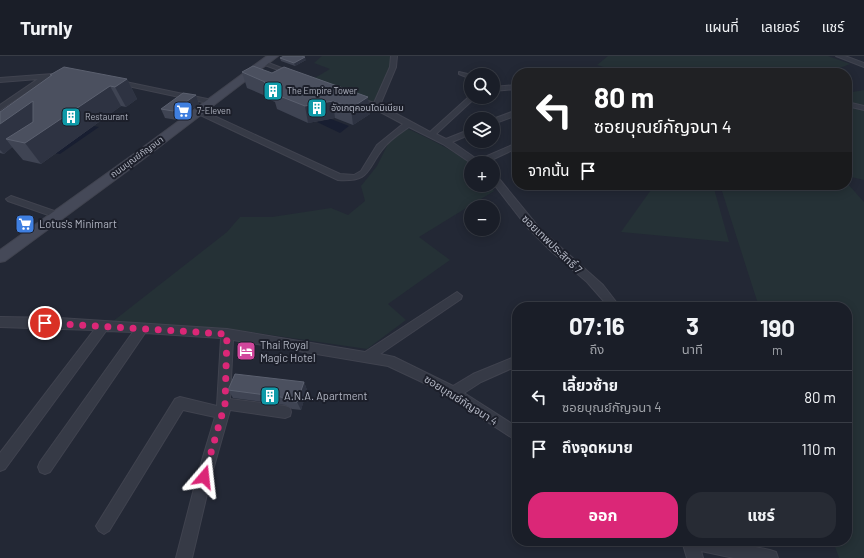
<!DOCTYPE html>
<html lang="th">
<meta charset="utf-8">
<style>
body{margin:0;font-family:Barlow,"Noto Sans Thai",sans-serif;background:#272b34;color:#f1f3f6;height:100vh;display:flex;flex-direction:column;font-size:15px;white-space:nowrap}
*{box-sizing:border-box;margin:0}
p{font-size:13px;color:#9fa2a8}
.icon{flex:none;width:22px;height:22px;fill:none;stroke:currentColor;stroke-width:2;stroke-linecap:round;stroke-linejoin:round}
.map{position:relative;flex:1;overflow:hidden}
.details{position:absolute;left:512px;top:246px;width:340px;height:244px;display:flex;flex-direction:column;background:#1a1e28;border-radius:16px;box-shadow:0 2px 10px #0003,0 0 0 1px #383c45}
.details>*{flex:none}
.banner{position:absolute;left:512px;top:12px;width:340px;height:122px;border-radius:16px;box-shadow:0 2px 10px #0003,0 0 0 1px #383c45;background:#202124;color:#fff;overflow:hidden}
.fabs{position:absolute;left:464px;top:12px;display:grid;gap:8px}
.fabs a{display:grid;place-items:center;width:36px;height:36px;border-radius:50%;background:#1a1e28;box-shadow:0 2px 10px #0003,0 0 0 1px #383c45;font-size:20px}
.pin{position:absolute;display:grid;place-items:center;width:34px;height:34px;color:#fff;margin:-17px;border:2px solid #fff;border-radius:50%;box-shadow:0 1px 4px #0007}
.me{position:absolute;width:44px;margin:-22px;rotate:17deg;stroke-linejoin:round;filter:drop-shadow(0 0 3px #0008)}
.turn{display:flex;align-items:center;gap:14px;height:84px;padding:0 16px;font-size:18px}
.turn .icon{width:52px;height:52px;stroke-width:2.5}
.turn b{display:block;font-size:28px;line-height:34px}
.then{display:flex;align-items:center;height:38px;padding:0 16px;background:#0003;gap:8px;font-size:15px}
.eta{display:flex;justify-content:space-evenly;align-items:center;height:68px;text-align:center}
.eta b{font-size:24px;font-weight:700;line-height:28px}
.action{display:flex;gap:8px;margin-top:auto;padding:8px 16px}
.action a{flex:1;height:46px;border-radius:16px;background:#db2777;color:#fff;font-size:16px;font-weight:700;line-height:46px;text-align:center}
.action a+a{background:#272b34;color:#f1f3f6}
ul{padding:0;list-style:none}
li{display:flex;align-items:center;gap:12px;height:52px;padding:0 16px;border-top:1px solid #383c45}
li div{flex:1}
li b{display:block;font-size:15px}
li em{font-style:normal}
header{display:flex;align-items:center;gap:24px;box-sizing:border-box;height:56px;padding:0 20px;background:#1a1e28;border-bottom:1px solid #383c45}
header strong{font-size:19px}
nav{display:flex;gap:22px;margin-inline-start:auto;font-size:14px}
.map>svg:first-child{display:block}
</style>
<header>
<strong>Turnly</strong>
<nav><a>แผนที่</a><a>เลเยอร์</a><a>แชร์</a></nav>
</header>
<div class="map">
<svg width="864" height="502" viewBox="0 0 864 502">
<rect width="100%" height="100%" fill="#232835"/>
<g fill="#253136">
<path d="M322 0H391V9L375 47 313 23 330 13 314 7Z"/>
<path d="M608 0H828L850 8 827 17H623L597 9Z"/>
<path d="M864 34V124L847 120V37Z"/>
<path d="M406 72C430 83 451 93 471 108V129H489L494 135 419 181 450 204 388 248 406 264 367 293 223 272 112 266 227 176 240 161H272L331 152 348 159 365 145 361 130 377 110 388 88Z"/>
<path d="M847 127 864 146V502H839L833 485H847V251H759L720 129H847Z"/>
<path d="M652 129H713L729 186 621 176 653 131Z"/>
</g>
<g fill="#181e31">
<path d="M331 63 349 70 340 77 317 66Z"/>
<path d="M94 70 99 71 60 98 34 93H61Z"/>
</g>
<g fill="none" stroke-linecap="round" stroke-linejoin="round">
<g stroke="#40434f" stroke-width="2">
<g id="street">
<path d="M391 0H397L396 11 380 49 430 76 471 39V41H476L436 78 446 83 471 73V78L452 86 478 104 517 87V92L485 107H471L443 88 409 71C399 78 389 84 382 94 366 115 370 126 338 124L194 56 201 54 340 118 354 119 361 115 377 89 403 68 373 52 350 42 354 40 374 47 390 11Z"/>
<path d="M836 0H845L864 7V11Z"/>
<path d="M262 6H266L297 18 292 19 262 8Z"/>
<path d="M577 13 580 15 579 16 568 17Z"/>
<path d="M459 16 472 19 471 23 459 18Z"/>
<path d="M66 17 69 19 68 20 48 22 0 54V49L38 23 0 26V22Z"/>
<path d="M116 24 212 44 216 46 212 48 114 27 113 26Z"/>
<path d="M517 29V33L493 35V31Z"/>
<path d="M847 46 864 50V54L847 50Z"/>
<path d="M517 54V59L493 68V63Z"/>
<path d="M493 118 496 119 540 173 603 229 620 251H609L587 226 550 194 527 171 493 127Z"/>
<path d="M11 140 60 157 62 159 57 162 8 145 6 143Z"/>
<path d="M457 236 462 240 461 243 380 298 394 301 453 330 473 318 517 300V310L481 326 464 337 517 371V385L437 333 388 310 233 284 230 343 285 350 290 352 291 356 290 360 285 362 230 354 211 421 192 502H176L197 421 215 361 183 354 109 475 104 478 99 475 96 470 175 343 180 341 217 350 221 282 145 277 50 416 45 418 40 416 38 411 40 406 133 276 106 275 5 413 0 415V397L94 274 0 271V261L59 262 227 273 365 296Z"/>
<path d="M682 485H726L770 494 776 496 778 502H734L701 495 703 502H687Z"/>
</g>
</g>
<g stroke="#40434f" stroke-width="2">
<path id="secondary" d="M267 0H278L142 104 5 205 0 206V194L134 98Z"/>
</g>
<use href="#street" fill="#363a46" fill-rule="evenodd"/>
<use href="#secondary" fill="#454958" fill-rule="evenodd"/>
</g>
<g fill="#3f4453">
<path d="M280 2 306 4 295 10 281 5Z"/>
<path d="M242 16 370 58 353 69 335 62 308 67 277 53 275 46 268 43V41L247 32Z"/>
<path d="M50 19 127 23 137 43 126 51 121 50 41 108 23 104 12 91 4 98 0 97V56L51 20Z"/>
<path d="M196 39 199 48 177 64 165 62 161 53Z"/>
<path d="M304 326 307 334 301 354 292 353 285 349 233 342 228 334Z"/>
</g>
<g fill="#2e3342">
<path d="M305 1 306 4 295 10 294 7Z"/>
<path d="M127 23 137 43 126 51 115 31Z"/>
<path d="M110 30 121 50 41 108 25 87Z"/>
<path d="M196 39 199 48 177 64 173 55Z"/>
<path d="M368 41 370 58 353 69 351 52Z"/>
<path d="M33 45 47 66 6 83 12 91 4 98 0 94V68Z"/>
<path d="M333 45 335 62 308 67 305 50Z"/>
<path d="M304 326 307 334 301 354 297 346Z"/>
</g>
<g fill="#4b505f" stroke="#5b606f">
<path d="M284 0H301L305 1 294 7 280 2Z"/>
<path d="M253 10 272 17 284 11 368 41 351 52 333 45 305 50 272 37 279 33 264 27 265 26 242 16Z"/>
<path d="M64 11 127 23 115 31 110 30 25 87 6 83 33 66V45L0 68V56L52 19H50Z"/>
<path d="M183 37 196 39 173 55 161 53Z"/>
<path d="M235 318 304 326 297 346 288 345 281 341 228 334Z"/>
</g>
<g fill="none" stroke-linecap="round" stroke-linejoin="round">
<path stroke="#db2777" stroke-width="7" stroke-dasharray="0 12.6" d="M45 267 227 278 225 348 204 421"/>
</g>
<defs>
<g id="building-square" transform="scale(1)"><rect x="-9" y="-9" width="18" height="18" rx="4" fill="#0f9aa8" stroke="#1c1f2a"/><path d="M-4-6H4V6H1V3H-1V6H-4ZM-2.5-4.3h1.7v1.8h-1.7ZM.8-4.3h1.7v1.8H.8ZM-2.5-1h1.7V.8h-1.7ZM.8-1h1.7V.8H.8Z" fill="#fff"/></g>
<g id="supermarket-square" transform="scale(1)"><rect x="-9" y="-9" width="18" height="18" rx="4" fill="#3f7fe0" stroke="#1c1f2a"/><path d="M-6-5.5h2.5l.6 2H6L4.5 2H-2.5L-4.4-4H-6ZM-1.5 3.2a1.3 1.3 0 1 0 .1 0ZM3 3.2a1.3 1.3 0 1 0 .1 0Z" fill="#fff"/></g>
<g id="hotel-square" transform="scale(1)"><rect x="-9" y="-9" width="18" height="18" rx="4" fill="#d1479c" stroke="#1c1f2a"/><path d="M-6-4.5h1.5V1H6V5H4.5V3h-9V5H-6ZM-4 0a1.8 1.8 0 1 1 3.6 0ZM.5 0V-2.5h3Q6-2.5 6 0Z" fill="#fff"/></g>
</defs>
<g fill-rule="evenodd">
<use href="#building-square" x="273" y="35"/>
<use href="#building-square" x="317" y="52"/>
<use href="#supermarket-square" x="183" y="55"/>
<use href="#building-square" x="71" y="61"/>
<use href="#supermarket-square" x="25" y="168"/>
<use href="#hotel-square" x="246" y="295"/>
<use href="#building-square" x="270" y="340"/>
</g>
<g text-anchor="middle" stroke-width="4" stroke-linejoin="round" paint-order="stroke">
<g font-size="9" fill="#b1b5c2" stroke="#1c1f2a" text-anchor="start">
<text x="287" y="38">The Empire Tower</text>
<text x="331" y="55">อังเกตุคอนโดมิเนียม</text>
<text x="197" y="58">7-Eleven</text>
<text x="85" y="64">Restaurant</text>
</g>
<g font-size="9" fill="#b1b5c2" stroke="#1c1f2a">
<text transform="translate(137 101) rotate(-36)" y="3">ถนนบุณย์กัญจนา</text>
</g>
<g font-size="11" fill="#b1b5c2" stroke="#1c1f2a" text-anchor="start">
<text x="39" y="172">Lotus's Minimart</text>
<text x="260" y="293">Thai Royal<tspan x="260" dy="13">Magic Hotel</tspan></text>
<text x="284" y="344">A.N.A. Apartment</text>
</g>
<g font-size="11" fill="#b1b5c2" stroke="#1c1f2a">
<text transform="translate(552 188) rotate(44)" y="4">ซอยเทพประสิทธิ์ 7</text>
<text transform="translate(461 344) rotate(32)" y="4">ซอยบุณย์กัญจนา 4</text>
</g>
</g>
</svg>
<div class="fabs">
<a><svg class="icon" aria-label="search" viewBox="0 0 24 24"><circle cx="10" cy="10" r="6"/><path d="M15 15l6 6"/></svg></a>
<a><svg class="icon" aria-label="layers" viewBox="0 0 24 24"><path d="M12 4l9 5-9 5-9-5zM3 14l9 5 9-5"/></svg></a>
<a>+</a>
<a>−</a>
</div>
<div class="pin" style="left:45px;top:267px;background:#d93025"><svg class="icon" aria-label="arrive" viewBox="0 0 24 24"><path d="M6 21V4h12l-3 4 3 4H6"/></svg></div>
<svg class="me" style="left:204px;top:421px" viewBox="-20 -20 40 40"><path d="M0-17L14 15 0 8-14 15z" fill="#db2777" stroke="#fff" stroke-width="4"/></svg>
<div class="banner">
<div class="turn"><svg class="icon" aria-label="left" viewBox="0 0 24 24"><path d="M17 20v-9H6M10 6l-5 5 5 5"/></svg><div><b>80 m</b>ซอยบุณย์กัญจนา 4</div></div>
<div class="then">จากนั้น<svg class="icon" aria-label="arrive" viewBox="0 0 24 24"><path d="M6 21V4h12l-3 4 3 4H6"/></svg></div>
</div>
<section class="details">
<div class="eta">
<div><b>07:16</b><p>ถึง</p></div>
<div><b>3</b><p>นาที</p></div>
<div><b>190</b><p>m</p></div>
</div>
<ul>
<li><svg class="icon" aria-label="left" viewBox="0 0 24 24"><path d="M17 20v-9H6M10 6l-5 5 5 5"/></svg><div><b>เลี้ยวซ้าย</b><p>ซอยบุณย์กัญจนา 4</p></div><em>80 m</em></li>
<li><svg class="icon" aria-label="arrive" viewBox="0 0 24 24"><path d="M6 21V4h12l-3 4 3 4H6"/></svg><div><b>ถึงจุดหมาย</b></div><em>110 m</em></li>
</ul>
<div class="action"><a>ออก</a><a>แชร์</a></div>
</section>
</div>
